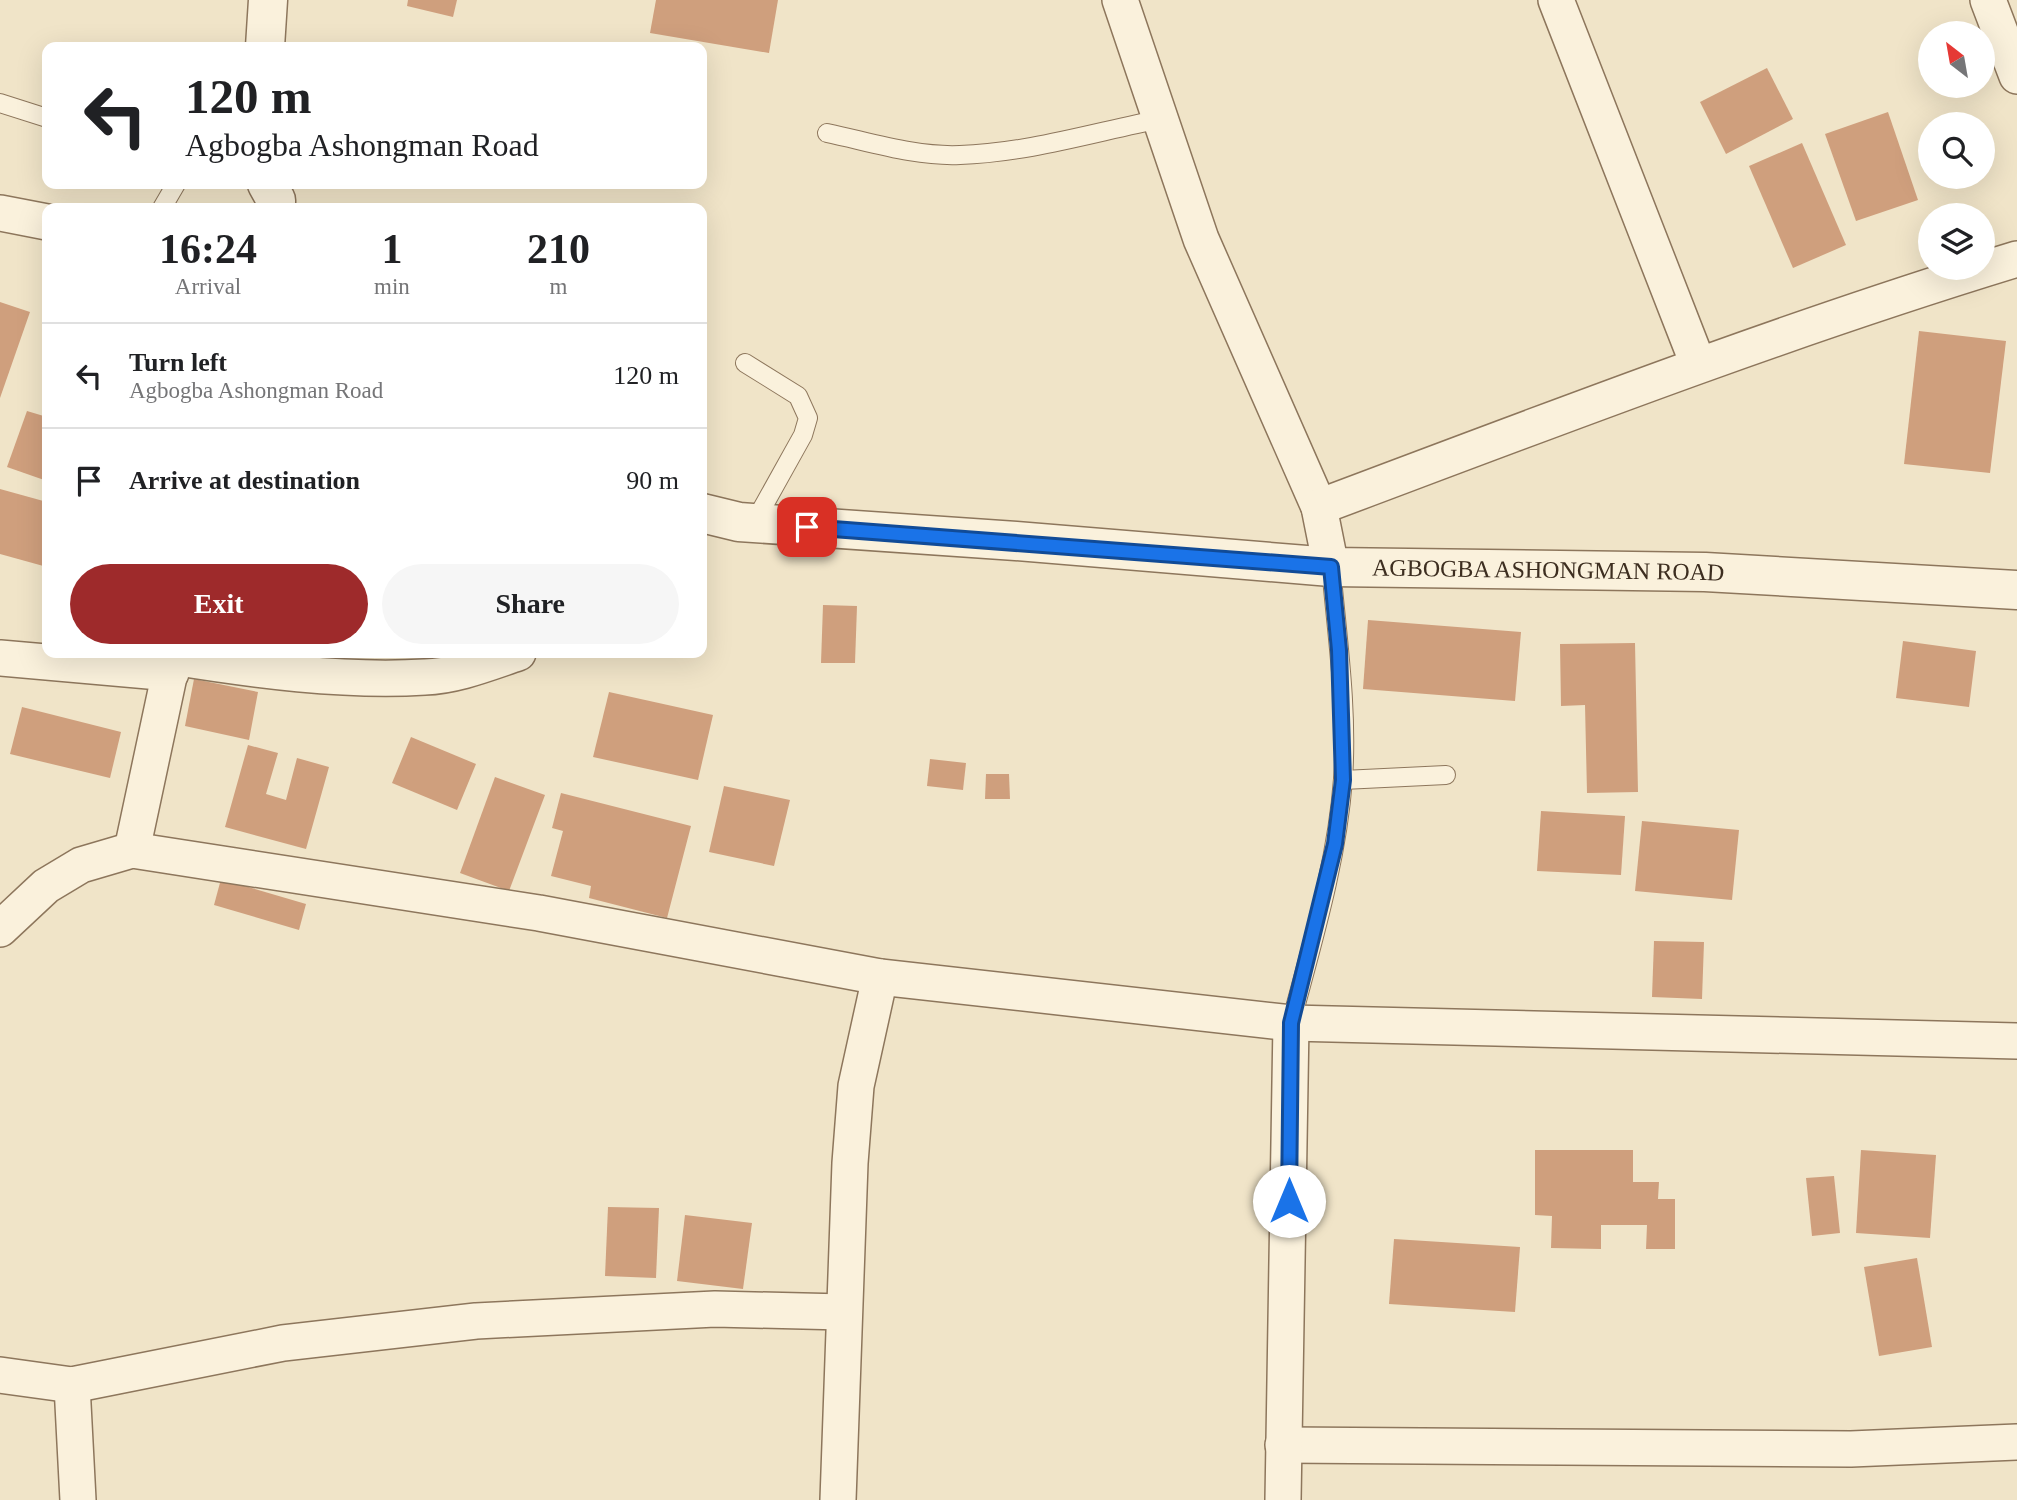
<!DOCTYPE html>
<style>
body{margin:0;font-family:Georgia,serif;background:#f6f6f6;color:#202124;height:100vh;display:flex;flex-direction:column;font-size:26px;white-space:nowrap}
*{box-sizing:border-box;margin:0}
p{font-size:23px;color:#757577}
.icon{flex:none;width:38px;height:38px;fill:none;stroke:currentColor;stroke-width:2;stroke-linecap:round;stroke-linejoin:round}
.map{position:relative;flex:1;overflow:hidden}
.sheet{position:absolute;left:42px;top:203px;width:665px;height:455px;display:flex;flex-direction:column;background:#fff;border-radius:14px;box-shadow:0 7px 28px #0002}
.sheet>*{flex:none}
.banner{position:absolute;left:42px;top:42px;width:665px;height:147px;border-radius:14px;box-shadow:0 7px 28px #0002;background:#fff;color:#202124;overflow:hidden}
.needle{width:46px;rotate:329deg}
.tools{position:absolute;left:1918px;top:21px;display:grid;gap:14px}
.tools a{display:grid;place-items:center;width:77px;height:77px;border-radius:50%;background:#fff;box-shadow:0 7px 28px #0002;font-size:35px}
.pin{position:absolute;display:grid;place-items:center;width:60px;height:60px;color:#fff;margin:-30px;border-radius:14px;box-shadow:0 4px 10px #0006}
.me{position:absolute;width:77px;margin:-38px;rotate:0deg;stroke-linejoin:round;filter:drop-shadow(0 0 5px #0008)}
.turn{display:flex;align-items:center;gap:24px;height:147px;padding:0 28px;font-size:32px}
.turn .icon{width:91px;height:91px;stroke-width:2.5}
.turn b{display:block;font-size:49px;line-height:60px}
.eta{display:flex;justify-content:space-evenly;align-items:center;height:119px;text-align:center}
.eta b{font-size:42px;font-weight:700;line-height:49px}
.primary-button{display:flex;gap:14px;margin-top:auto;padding:14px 28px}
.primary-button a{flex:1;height:80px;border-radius:42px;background:#9e2a2b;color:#fff;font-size:28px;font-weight:700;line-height:80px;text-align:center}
.primary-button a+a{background:#f6f6f6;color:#202124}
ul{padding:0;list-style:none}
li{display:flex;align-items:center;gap:21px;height:105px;padding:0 28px;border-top:2px solid #e0e0e0}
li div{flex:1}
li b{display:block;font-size:26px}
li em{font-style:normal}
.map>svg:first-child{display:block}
</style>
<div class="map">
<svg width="2017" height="1500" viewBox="0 0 2017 1500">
<rect width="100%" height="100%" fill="#f0e4c8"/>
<g fill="#cf9f7d">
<path d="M408 0H457L453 17 407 6Z"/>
<path d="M656 0H778L769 53 650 33Z"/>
<path d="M1767 68 1793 119 1726 154 1700 102Z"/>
<path d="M1888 112 1918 200 1856 221 1825 134Z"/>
<path d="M1802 143 1846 245 1793 268 1749 166Z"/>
<path d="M0 302 30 312 0 398Z"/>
<path d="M1919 331 2006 341 1990 473 1904 464Z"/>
<path d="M27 411 47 417V481L7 467Z"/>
<path d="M0 489 47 502V567L0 554Z"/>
<path d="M823 605 857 606 855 663H821Z"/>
<path d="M1368 620 1521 632 1515 701 1363 689Z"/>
<path d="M1903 641 1976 651 1969 707 1896 698Z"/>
<path d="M1635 643 1638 792 1587 793 1585 705 1561 706 1560 644Z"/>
<path d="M194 679 258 692 249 740 185 726Z"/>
<path d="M609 692 713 715 698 780 593 757Z"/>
<path d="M22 707 121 732 110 778 10 754Z"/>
<path d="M411 737 476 764 457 810 392 783Z"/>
<path d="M248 745 278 753 266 794 286 800 297 758 329 767 306 849 225 827Z"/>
<path d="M930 759 966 763 963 790 927 786Z"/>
<path d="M986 774H1009L1010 799H985Z"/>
<path d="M495 777 545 795 509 891 460 873Z"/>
<path d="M724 786 790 800 774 866 709 852Z"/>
<path d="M561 793 691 826 667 918 589 898 591 886 551 876 563 831 552 828Z"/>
<path d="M1541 811 1625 816 1621 875 1537 871Z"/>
<path d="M1642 821 1739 830 1732 900 1635 891Z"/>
<path d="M221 879 306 904 299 930 214 905Z"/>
<path d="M1654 941 1704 942 1702 999 1652 997Z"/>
<path d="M1535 1150H1633V1182H1659L1658 1199H1675V1249H1646L1647 1225H1601V1249L1551 1248 1552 1216 1535 1215Z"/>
<path d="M1861 1150 1936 1155 1930 1238 1856 1233Z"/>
<path d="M1834 1176 1840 1233 1812 1236 1806 1178Z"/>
<path d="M608 1207 659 1208 656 1278 605 1276Z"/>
<path d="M685 1215 752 1223 743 1289 677 1281Z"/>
<path d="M1394 1239 1520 1247 1515 1312 1389 1304Z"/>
<path d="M1917 1258 1932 1347 1879 1356 1864 1267Z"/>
</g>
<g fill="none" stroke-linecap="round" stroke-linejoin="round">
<g stroke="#8d765c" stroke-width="20">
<g id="service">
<path d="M0 103 47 118"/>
<path d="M827 133C870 142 916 157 960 155 1027 153 1095 132 1161 119"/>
<path d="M162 208 176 184"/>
<path d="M745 363 798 396 808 418 803 435 754 523"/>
<path d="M1343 780 1446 775"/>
<path d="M1291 1023C1312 943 1337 862 1343 779 1348 709 1337 636 1331 567"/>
</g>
</g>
<g stroke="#8d765c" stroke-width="38">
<g id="minor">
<path d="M1120 0 1201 239 1319 507 1331 567"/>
<path d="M1556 0 1698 364"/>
<path d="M1988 0 2017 76"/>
<path d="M0 213 47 222"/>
<path d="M1319 507C1551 420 1781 331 2017 259"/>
<path d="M173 657C253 670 343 682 425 677 456 676 488 663 518 653"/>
<path d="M0 658 171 673"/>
<path d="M132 850 174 653"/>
<path d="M0 929 46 886 81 865 132 850 539 913 880 977 1291 1023 2017 1041"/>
<path d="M0 1375 72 1385 283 1343 476 1321 715 1309 844 1312"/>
<path d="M72 1385 78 1500"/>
<path d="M1283 1445 1851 1449 2017 1442"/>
<path d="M838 1500 850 1163 856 1086 880 977"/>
<path d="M1283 1500 1291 1023"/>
</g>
</g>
<g stroke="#8d765c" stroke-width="41">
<g id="tertiary">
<path d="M265 47 268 0"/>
<path d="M267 184 276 200V208"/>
<path id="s1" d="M702 513 739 522 1016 541 1331 567 1705 572 2017 590"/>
</g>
</g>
<use href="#service" stroke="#faf1dc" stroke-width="18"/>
<use href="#minor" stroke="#faf1dc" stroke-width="35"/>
<use href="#tertiary" stroke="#faf1dc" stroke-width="38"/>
</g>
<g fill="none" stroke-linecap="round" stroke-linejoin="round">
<g stroke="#114b97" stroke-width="18">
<path id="route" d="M807 527 1331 567 1339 650 1343 780 1335 844 1291 1023 1289 1201"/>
</g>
<use href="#route" stroke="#1a73e8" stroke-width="12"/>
</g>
<g text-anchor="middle" stroke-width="7" stroke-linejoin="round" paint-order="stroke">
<g font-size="24" fill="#3d2e20" stroke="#f7eed8">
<text dy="8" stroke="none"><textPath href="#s1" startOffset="849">AGBOGBA ASHONGMAN ROAD</textPath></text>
</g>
</g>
</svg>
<div class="tools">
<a><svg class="needle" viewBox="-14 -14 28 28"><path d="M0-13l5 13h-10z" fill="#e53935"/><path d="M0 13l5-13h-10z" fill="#757577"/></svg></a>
<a><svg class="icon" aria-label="search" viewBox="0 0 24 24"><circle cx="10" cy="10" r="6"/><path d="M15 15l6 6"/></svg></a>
<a><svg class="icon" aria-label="layers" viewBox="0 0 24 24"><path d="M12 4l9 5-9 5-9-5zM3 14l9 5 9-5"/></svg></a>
</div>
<div class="pin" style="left:807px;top:527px;background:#d93025"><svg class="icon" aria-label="arrive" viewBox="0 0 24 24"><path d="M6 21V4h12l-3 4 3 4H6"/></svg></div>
<svg class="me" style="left:1289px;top:1201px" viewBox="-20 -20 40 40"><circle r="19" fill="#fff"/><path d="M0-13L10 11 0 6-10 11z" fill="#1a73e8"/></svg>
<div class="banner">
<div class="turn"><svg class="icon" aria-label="left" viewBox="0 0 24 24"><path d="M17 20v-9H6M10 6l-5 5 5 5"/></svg><div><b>120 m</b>Agbogba Ashongman Road</div></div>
</div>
<section class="sheet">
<div class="eta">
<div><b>16:24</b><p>Arrival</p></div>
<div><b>1</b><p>min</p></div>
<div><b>210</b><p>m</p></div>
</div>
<ul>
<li><svg class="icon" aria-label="left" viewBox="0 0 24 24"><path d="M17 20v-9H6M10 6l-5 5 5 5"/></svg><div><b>Turn left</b><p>Agbogba Ashongman Road</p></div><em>120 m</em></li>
<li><svg class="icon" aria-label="arrive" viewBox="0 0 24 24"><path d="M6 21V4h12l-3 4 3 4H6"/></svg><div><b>Arrive at destination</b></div><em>90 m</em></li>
</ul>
<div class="primary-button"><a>Exit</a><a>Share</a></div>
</section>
</div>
